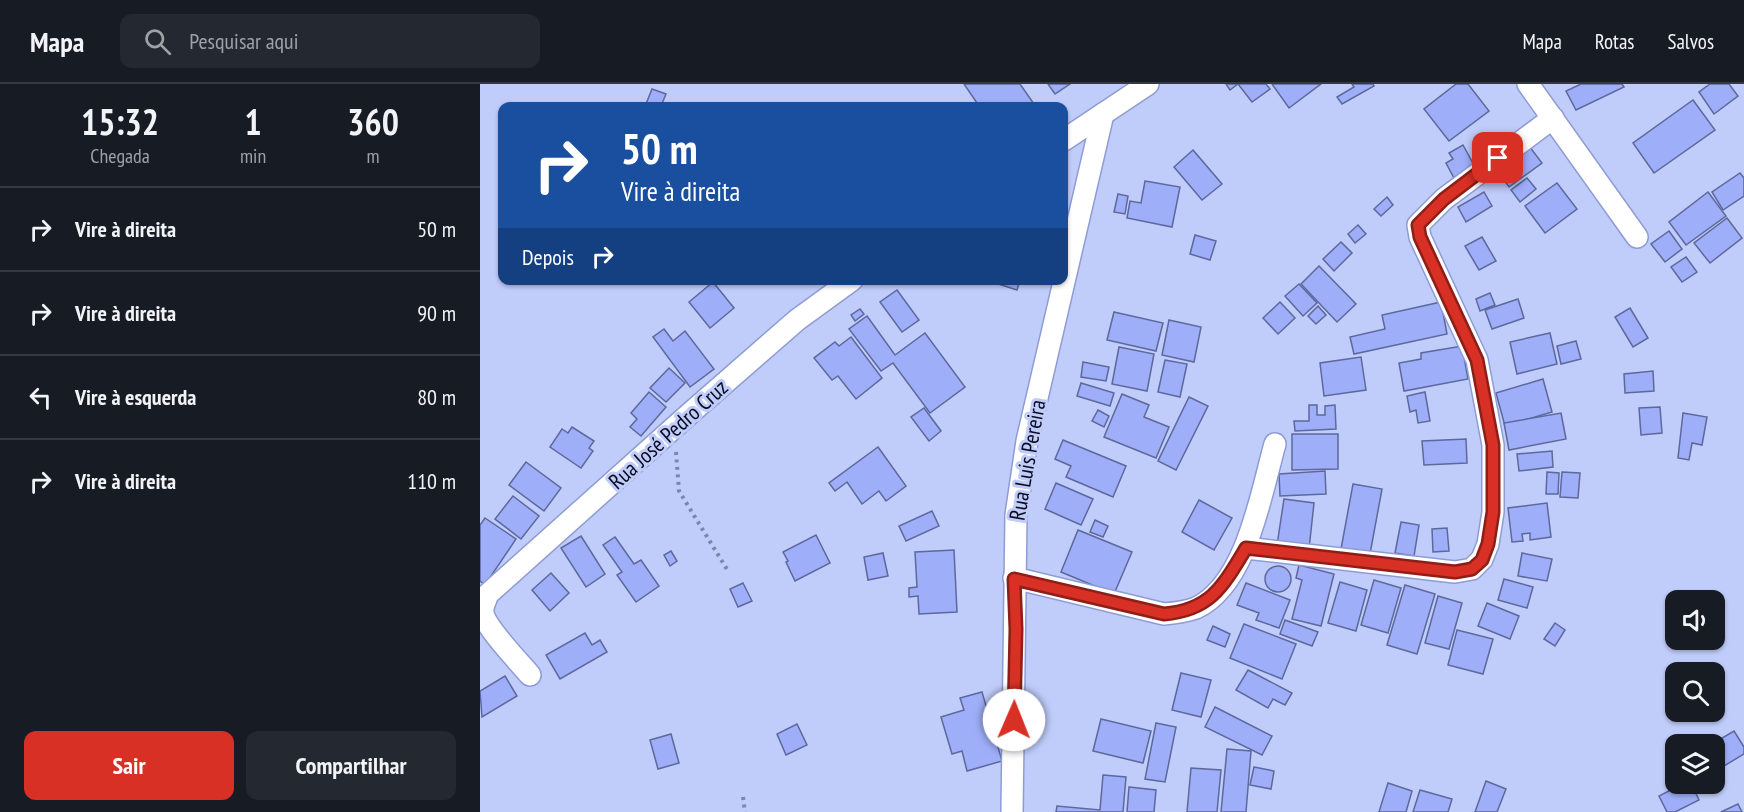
<!DOCTYPE html>
<html lang="pt">
<meta charset="utf-8">
<style>
body{margin:0;font-family:"PT Sans Narrow",sans-serif;background:#242831;color:#f1f3f6;height:100vh;display:flex;flex-direction:column;font-size:22px;white-space:nowrap}
*{box-sizing:border-box;margin:0}
p{font-size:20px;color:#9ea1a6}
.icon{flex:none;width:33px;height:33px;fill:none;stroke:currentColor;stroke-width:2;stroke-linecap:round;stroke-linejoin:round}
.map{position:relative;flex:1;overflow:hidden}
.panel{display:flex;flex-direction:column;background:#171b24;width:480px}
.panel>*{flex:none}
.top-card{position:absolute;left:18px;top:18px;width:570px;height:183px;border-radius:12px;box-shadow:0 2px 4px #0004;background:#1a4fa0;color:#fff;overflow:hidden}
.fabs{position:absolute;left:1185px;top:506px;display:grid;gap:12px}
.fabs a{display:grid;place-items:center;width:60px;height:60px;border-radius:12px;background:#171b24;box-shadow:0 2px 4px #0004;font-size:30px}
.pin{position:absolute;display:grid;place-items:center;width:51px;height:51px;color:#fff;margin:-26px;border-radius:12px;box-shadow:0 3px 9px #0006}
.me{position:absolute;width:66px;margin:-33px;rotate:1deg;stroke-linejoin:round;filter:drop-shadow(0 0 4px #0008)}
.turn{display:flex;align-items:center;gap:21px;height:126px;padding:0 24px;font-size:27px}
.turn .icon{width:78px;height:78px;stroke-width:2.5}
.turn b{display:block;font-size:42px;line-height:51px}
.then{display:flex;align-items:center;height:57px;padding:0 24px;background:#0003;gap:12px;font-size:22px}
.eta{display:flex;justify-content:space-evenly;align-items:center;height:102px;text-align:center}
.eta b{font-size:36px;font-weight:700;line-height:42px}
.cta{display:flex;gap:12px;margin-top:auto;padding:12px 24px}
.cta a{flex:1;height:69px;border-radius:12px;background:#d93025;color:#fff;font-size:24px;font-weight:700;line-height:69px;text-align:center}
.cta a+a{background:#242831;color:#f1f3f6}
ul{padding:0;list-style:none}
li{display:flex;align-items:center;gap:18px;height:84px;padding:0 24px;border-top:2px solid #363941}
li div{flex:1}
li b{display:block;font-size:22px}
li em{font-style:normal}
header{display:flex;align-items:center;gap:36px;box-sizing:border-box;height:84px;padding:0 30px;background:#171b24;border-bottom:2px solid #363941}
header strong{font-size:28px}
nav{display:flex;gap:33px;margin-inline-start:auto;font-size:21px}
.search{width:420px;height:54px;background:#242831;display:flex;align-items:center;gap:15px;box-sizing:border-box;padding:0 21px;border-radius:12px;color:#9ea1a6;font-size:22px}
main{display:flex;flex:1;min-height:0}
.map>svg:first-child{display:block}
</style>
<header>
<strong>Mapa</strong>
<div class="search"><svg class="icon" aria-label="search" viewBox="0 0 24 24"><circle cx="10" cy="10" r="6"/><path d="M15 15l6 6"/></svg>Pesquisar aqui</div>
<nav><a>Mapa</a><a>Rotas</a><a>Salvos</a></nav>
</header>
<main>
<section class="panel">
<div class="eta">
<div><b>15:32</b><p>Chegada</p></div>
<div><b>1</b><p>min</p></div>
<div><b>360</b><p>m</p></div>
</div>
<ul>
<li><svg class="icon" aria-label="right" viewBox="0 0 24 24"><path d="M7 20v-9h11M14 6l5 5-5 5"/></svg><div><b>Vire à direita</b></div><em>50 m</em></li>
<li><svg class="icon" aria-label="right" viewBox="0 0 24 24"><path d="M7 20v-9h11M14 6l5 5-5 5"/></svg><div><b>Vire à direita</b></div><em>90 m</em></li>
<li><svg class="icon" aria-label="left" viewBox="0 0 24 24"><path d="M17 20v-9H6M10 6l-5 5 5 5"/></svg><div><b>Vire à esquerda</b></div><em>80 m</em></li>
<li><svg class="icon" aria-label="right" viewBox="0 0 24 24"><path d="M7 20v-9h11M14 6l5 5-5 5"/></svg><div><b>Vire à direita</b></div><em>110 m</em></li>
</ul>
<div class="cta"><a>Sair</a><a>Compartilhar</a></div>
</section>
<div class="map">
<svg width="1264" height="728" viewBox="0 0 1264 728">
<rect width="100%" height="100%" fill="#c0ccfa"/>
<g fill="#9eaef9" stroke="#5d689c" stroke-width="1.5">
<path d="M484 0H540L554 20 550 22H499Z"/>
<path d="M568 0H590L575 10Z"/>
<path d="M746 0H786L790 5 772 18 758 0 750 6Z"/>
<path d="M792 0H841L809 24Z"/>
<path d="M872 0H893L894 2 862 20 857 13 874 3Z"/>
<path d="M976 0H988L1009 27 969 57 944 25Z"/>
<path d="M1101 0H1142L1144 3 1096 26 1086 7Z"/>
<path d="M1230 0H1249L1258 12 1234 30 1219 8Z"/>
<path d="M172 5 186 10 181 22H173L166 20Z"/>
<path d="M1213 16 1235 46 1174 89 1153 59Z"/>
<path d="M983 61 995 83 974 94 966 79 973 75 969 69Z"/>
<path d="M1049 62 1062 79 1029 103 1017 86Z"/>
<path d="M713 66 742 100 722 116 694 83Z"/>
<path d="M1260 89 1264 94V112L1243 126 1232 108Z"/>
<path d="M1047 94 1056 105 1040 118 1031 106Z"/>
<path d="M665 97 700 103 692 143 647 134 650 117 661 119Z"/>
<path d="M1077 99 1097 125 1065 149 1045 122Z"/>
<path d="M1004 108 1012 122 986 138 978 123Z"/>
<path d="M1228 108 1246 132 1206 161 1189 138Z"/>
<path d="M638 110 648 112 645 130 634 128Z"/>
<path d="M907 113 913 121 901 132 894 125Z"/>
<path d="M1247 134 1262 154 1230 179 1214 159Z"/>
<path d="M878 141 886 150 875 159 868 150Z"/>
<path d="M1189 147 1202 165 1185 178 1171 160Z"/>
<path d="M715 151 736 157 730 176 710 170Z"/>
<path d="M1002 153 1016 177 999 186 985 162Z"/>
<path d="M861 158 872 169 854 187 843 175Z"/>
<path d="M1206 173 1217 188 1202 198 1191 183Z"/>
<path d="M839 182 876 220 857 238 821 200Z"/>
<path d="M506 196H540L537 206Z"/>
<path d="M233 198 254 224 230 244 209 218Z"/>
<path d="M819 200 837 219 823 232 805 212Z"/>
<path d="M417 206 439 236 422 248 400 218Z"/>
<path d="M1010 209 1015 221 1000 227 996 215Z"/>
<path d="M1038 215 1044 234 1012 245 1005 226Z"/>
<path d="M800 218 815 234 798 250 783 234Z"/>
<path d="M961 218 967 250 874 270 870 253 905 245 902 231Z"/>
<path d="M838 222 846 231 836 240 828 232Z"/>
<path d="M1150 224 1168 254 1153 263 1135 233Z"/>
<path d="M380 225 384 230 375 237 371 231Z"/>
<path d="M634 228 683 239 676 267 627 256Z"/>
<path d="M387 232 415 271 445 249 485 303 450 329 413 279 401 287 369 245Z"/>
<path d="M689 236 721 243 714 278 682 271Z"/>
<path d="M184 245 193 257 205 247 234 285 210 303 173 253Z"/>
<path d="M1070 249 1077 280 1037 290 1030 258Z"/>
<path d="M371 253 402 294 376 315 358 292 352 296 334 274 355 258 359 262Z"/>
<path d="M1096 257 1101 275 1081 280 1077 262Z"/>
<path d="M982 262 988 295 924 307 919 279 941 275V269Z"/>
<path d="M639 263 674 270 667 307 632 300Z"/>
<path d="M881 273 886 306 844 312 840 279Z"/>
<path d="M685 276 707 280 700 313 678 308Z"/>
<path d="M603 278 629 283 626 297 601 293Z"/>
<path d="M189 284 205 299 186 318 170 304Z"/>
<path d="M1173 287 1174 307 1145 309 1144 290Z"/>
<path d="M1063 295 1072 328 1025 342 1016 309Z"/>
<path d="M601 299 634 309 630 322 597 312Z"/>
<path d="M169 308 186 323 161 352 150 343 157 335 151 329Z"/>
<path d="M945 308 950 337 938 339 936 326 930 328 927 312Z"/>
<path d="M642 310 669 321 664 333 689 343 676 374 624 353Z"/>
<path d="M709 313 728 322 696 386 678 377Z"/>
<path d="M829 321H837V331H845V322L855 321 856 345 815 347 814 337H829Z"/>
<path d="M1180 323 1182 349 1161 351 1159 324Z"/>
<path d="M444 324 461 347 449 357 431 333Z"/>
<path d="M618 326 629 332 624 343 612 337Z"/>
<path d="M1081 329 1086 355 1029 366 1024 339Z"/>
<path d="M1203 329 1227 333 1222 361 1212 359 1209 376 1198 374Z"/>
<path d="M92 343 114 357 109 364 113 367 101 384 70 363 82 345 88 349Z"/>
<path d="M812 350H858V385L812 386Z"/>
<path d="M986 355 987 379 944 381 942 357Z"/>
<path d="M583 356 646 382 633 413 586 393 591 382 575 375Z"/>
<path d="M398 363 426 402 406 417 399 407 382 420 367 398 355 407 349 399Z"/>
<path d="M1072 367 1073 383 1039 387 1037 370Z"/>
<path d="M46 378 81 404 64 427 29 401Z"/>
<path d="M845 387 846 410 800 412 799 390Z"/>
<path d="M1067 388 1079 389 1078 410H1066Z"/>
<path d="M1082 388 1100 389 1098 414 1080 413Z"/>
<path d="M576 399 613 415 601 441 565 425Z"/>
<path d="M873 400 902 405 890 470 861 465Z"/>
<path d="M33 412 59 432 41 455 15 435Z"/>
<path d="M804 415 834 419 829 465 797 461Z"/>
<path d="M719 416 752 434 734 466 702 448Z"/>
<path d="M1067 419 1071 453 1050 456V449L1042 450 1043 457 1032 458 1028 424Z"/>
<path d="M452 427 459 442 426 457 419 442Z"/>
<path d="M5 434 36 455 5 501 0 497V441Z"/>
<path d="M615 436 628 442 623 453 610 448Z"/>
<path d="M921 438 939 441 934 472 915 469Z"/>
<path d="M967 444 969 467 953 468 952 445Z"/>
<path d="M598 446 652 468 634 510 581 488Z"/>
<path d="M336 451 350 479 315 497 306 478 308 477 303 468Z"/>
<path d="M101 452 125 490 106 503 81 464Z"/>
<path d="M135 453 154 480 161 476 179 502 156 518 137 491 142 488 123 461Z"/>
<path d="M474 466 477 528 439 530 438 512 429 513V504L437 503 435 468Z"/>
<path d="M191 467 197 477 190 482 184 471Z"/>
<path d="M403 469 408 492 388 496 384 473Z"/>
<path d="M1042 469 1072 475 1067 497 1038 492Z"/>
<path d="M819 481 854 490 841 542 812 535 822 496 816 494Z"/>
<circle cx="798" cy="495" r="13"/>
<path d="M71 489 89 509 70 527 52 506Z"/>
<path d="M1024 495 1053 503 1047 524 1018 516Z"/>
<path d="M894 496 921 504 908 549 881 541Z"/>
<path d="M860 498 887 506 876 547 848 539Z"/>
<path d="M263 499 272 517 258 523 250 505Z"/>
<path d="M766 499 810 516 799 544 776 536 779 529 757 521Z"/>
<path d="M925 501 955 510 937 570 907 561Z"/>
<path d="M958 512 982 519 969 565 945 559Z"/>
<path d="M1007 519 1039 532 1030 555 998 542Z"/>
<path d="M805 536 838 548 832 562 800 550Z"/>
<path d="M1075 539 1085 546 1075 562 1064 555Z"/>
<path d="M764 540 816 560 802 595 750 574Z"/>
<path d="M733 542 750 550 745 563 727 556Z"/>
<path d="M977 546 1013 555 1003 590 968 581Z"/>
<path d="M105 549 112 561 120 556 127 568 80 595 66 571Z"/>
<path d="M768 586 812 609 805 621 793 615 788 624 756 606Z"/>
<path d="M701 589 731 596 721 633 692 626Z"/>
<path d="M25 592 37 612 2 633 0 607Z"/>
<path d="M502 608 522 677 487 687 482 667 472 670 461 633 484 626 480 614Z"/>
<path d="M735 623 792 652 782 671 725 643Z"/>
<path d="M621 635 671 647 663 679 613 667Z"/>
<path d="M676 639 696 643 685 698 665 695Z"/>
<path d="M317 640 327 661 306 671 297 650Z"/>
<path d="M1254 647 1264 663V670L1244 682 1234 666V660H1232Z"/>
<path d="M191 650 199 679 178 685 170 656Z"/>
<path d="M747 665 771 667 766 728H741Z"/>
<path d="M774 683 794 687 791 705 770 701Z"/>
<path d="M711 684 741 686 737 728H707Z"/>
<path d="M623 691 646 693 643 728H576L577 722 620 726Z"/>
<path d="M1006 697 1026 705 1017 728H995Z"/>
<path d="M908 699 932 707 926 728H899Z"/>
<path d="M1204 699H1211L1219 716 1195 728H1187L1179 712Z"/>
<path d="M649 703 676 706 674 728H647Z"/>
<path d="M940 706 972 715 968 728H933Z"/>
<path d="M1258 720 1262 728H1241Z"/>
</g>
<g fill="none" stroke-linecap="round" stroke-linejoin="round">
<g stroke="#8f9cd4" stroke-width="24">
<g id="minor">
<path d="M1048 0 1157 153"/>
<path d="M584 56 668 0"/>
<path d="M766 464 975 488 992 485 1002 475 1008 460 1013 428V361L997 276 940 153 938 141 964 115 1073 34"/>
<path d="M534 494 684 530C695 529 705 528 716 524 767 500 781 409 795 360"/>
<path d="M50 591C39 578 6 544 3 529 2 522 6 516 8 510L207 332 317 236 372 196"/>
<path d="M532 728 536 431 547 357 623 30"/>
</g>
</g>
<g stroke="#7d85aa" stroke-width="4" stroke-dasharray="3 4.5" stroke-linecap="butt">
<path d="M196 368 199 407 248 487"/>
<path d="M263 713 265 728"/>
</g>
<use href="#minor" stroke="#fff" stroke-width="21"/>
</g>
<g fill="none" stroke-linecap="round" stroke-linejoin="round">
<g stroke="#8d1f18" stroke-width="15">
<path id="route" d="M534 636 536 545 534 495 684 530C731 526 743 502 766 464L975 488 992 485 1002 476 1008 460 1013 428V361L997 276 940 153 938 141 964 115 1018 74"/>
</g>
<use href="#route" stroke="#d93025" stroke-width="10"/>
</g>
<g text-anchor="middle" stroke-width="6" stroke-linejoin="round" paint-order="stroke">
<g font-size="22" fill="#080b1e" stroke="#c0ccfa">
<text transform="translate(188 350) rotate(-42)" y="8">Rua José Pedro Cruz</text>
<text transform="translate(547 376) rotate(-80)" y="8">Rua Luis Pereira</text>
</g>
</g>
</svg>
<div class="fabs">
<a><svg class="icon" aria-label="sound" viewBox="0 0 24 24"><path d="M4 9h4l5-4v14l-5-4H4zM17 9q2 3 0 6"/></svg></a>
<a><svg class="icon" aria-label="search" viewBox="0 0 24 24"><circle cx="10" cy="10" r="6"/><path d="M15 15l6 6"/></svg></a>
<a><svg class="icon" aria-label="layers" viewBox="0 0 24 24"><path d="M12 4l9 5-9 5-9-5zM3 14l9 5 9-5"/></svg></a>
</div>
<div class="pin" style="left:1018px;top:74px;background:#d93025"><svg class="icon" aria-label="arrive" viewBox="0 0 24 24"><path d="M6 21V4h12l-3 4 3 4H6"/></svg></div>
<svg class="me" style="left:534px;top:636px" viewBox="-20 -20 40 40"><circle r="19" fill="#fff"/><path d="M0-13L10 11 0 6-10 11z" fill="#d93025"/></svg>
<div class="top-card">
<div class="turn"><svg class="icon" aria-label="right" viewBox="0 0 24 24"><path d="M7 20v-9h11M14 6l5 5-5 5"/></svg><div><b>50 m</b>Vire à direita</div></div>
<div class="then">Depois<svg class="icon" aria-label="right" viewBox="0 0 24 24"><path d="M7 20v-9h11M14 6l5 5-5 5"/></svg></div>
</div>
</div>
</main>
